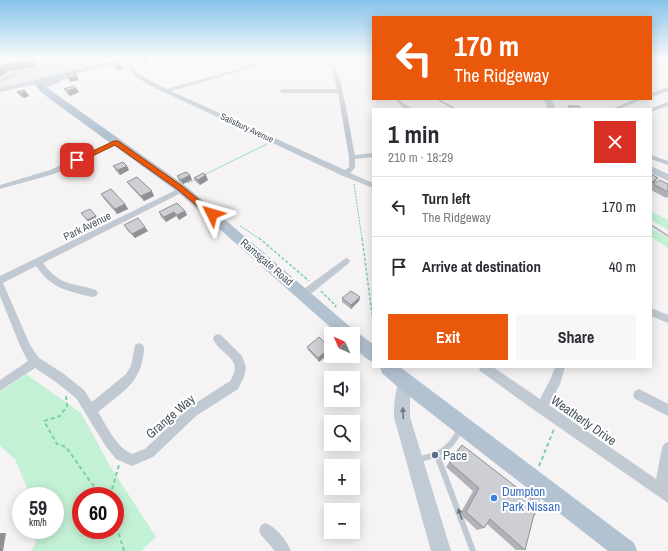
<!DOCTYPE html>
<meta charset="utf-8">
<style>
body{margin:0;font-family:"Archivo Narrow",sans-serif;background:#f7f7f7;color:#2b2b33;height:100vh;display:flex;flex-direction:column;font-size:15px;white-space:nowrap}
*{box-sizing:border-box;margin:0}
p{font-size:13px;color:#7c7c81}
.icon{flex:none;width:22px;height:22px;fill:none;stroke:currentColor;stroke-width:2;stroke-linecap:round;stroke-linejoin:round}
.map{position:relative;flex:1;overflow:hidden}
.panel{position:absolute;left:372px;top:108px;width:280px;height:260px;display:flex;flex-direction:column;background:#fff;border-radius:0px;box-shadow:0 2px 10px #0003}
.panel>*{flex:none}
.hud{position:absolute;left:372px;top:16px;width:280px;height:84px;border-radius:0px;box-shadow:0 2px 10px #0003;background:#ea580c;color:#fff;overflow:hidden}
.needle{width:26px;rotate:315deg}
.controls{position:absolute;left:324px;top:327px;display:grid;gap:8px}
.controls a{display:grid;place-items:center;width:36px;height:36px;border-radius:0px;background:#fff;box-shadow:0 2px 10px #0003;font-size:20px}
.speed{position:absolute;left:12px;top:487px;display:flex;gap:8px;font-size:20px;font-weight:700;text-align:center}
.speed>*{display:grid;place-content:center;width:52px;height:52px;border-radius:50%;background:#fff;box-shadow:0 2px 10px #0003;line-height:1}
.speed small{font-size:10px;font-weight:400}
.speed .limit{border:6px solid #d22;background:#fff;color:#111}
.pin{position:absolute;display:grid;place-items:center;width:34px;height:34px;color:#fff;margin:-17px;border-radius:8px;box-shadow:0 2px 6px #0006}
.me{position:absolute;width:44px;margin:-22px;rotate:310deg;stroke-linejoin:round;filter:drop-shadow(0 0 3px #0008)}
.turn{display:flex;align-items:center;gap:14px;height:84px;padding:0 16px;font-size:18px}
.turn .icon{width:52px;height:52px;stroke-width:2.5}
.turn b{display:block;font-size:28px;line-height:34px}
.round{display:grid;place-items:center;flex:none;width:42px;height:42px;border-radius:0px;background:#f7f7f7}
.headline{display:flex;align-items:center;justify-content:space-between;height:68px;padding:0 16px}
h1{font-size:24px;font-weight:800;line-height:30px}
.action{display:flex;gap:8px;margin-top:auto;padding:8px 16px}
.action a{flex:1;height:46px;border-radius:0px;background:#ea580c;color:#fff;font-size:16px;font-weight:800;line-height:46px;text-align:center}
.action a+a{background:#f7f7f7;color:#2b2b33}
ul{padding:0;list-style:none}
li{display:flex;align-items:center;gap:12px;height:60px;padding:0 16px;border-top:1px solid #e1e1e2}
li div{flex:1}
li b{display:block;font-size:15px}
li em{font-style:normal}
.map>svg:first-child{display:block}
</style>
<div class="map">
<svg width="668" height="551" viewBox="0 0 668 551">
<rect width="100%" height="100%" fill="#f5f3f3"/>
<path fill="#e6e4e5" d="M0 58H87L88 68 0 88Z"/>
<g fill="#c3f1d5" fill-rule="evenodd">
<path d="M651 211 668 220V230L651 220Z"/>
<path d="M651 228 668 238V248L651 237Z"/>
<path d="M26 374 81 413 110 466 156 537 141 551H31L36 543 31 530H55V496H24L28 490 15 459 0 446V392ZM81 496H115V530H81Z"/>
</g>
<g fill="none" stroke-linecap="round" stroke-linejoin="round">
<g stroke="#7ad0a6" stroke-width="1" stroke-dasharray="2 1" stroke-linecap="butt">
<path d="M204 175 267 144"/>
<path d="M188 183 197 179"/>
<path d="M354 184 362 239"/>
<path d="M240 226 260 239"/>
</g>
<g stroke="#7ad0a6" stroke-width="1.5" stroke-dasharray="3 2" stroke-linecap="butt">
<path d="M259 238 309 281"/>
<path d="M362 238 373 321"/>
<path d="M321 291 336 306 334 308"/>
</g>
<g stroke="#7ad0a6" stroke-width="2" stroke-dasharray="4 3" stroke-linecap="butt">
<path d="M66 396 67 406 60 416 44 421 57 444 66 447 92 484 107 496"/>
<path d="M539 466 554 429"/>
<path d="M110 496 119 465"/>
<path d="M115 520 124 551"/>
</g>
<g stroke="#c1cad2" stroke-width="2.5">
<path d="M42 66V61L55 58"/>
<path d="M0 81 17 73 59 63V58"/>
<path d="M396 99 404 106"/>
</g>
<g stroke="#c1cad2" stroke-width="6">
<path d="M437 455 473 551"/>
<path d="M417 460C440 454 448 452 460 430"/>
</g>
<g fill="#c1cad2" fill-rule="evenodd">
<path d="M276 58H285L171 91 345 170 349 167V157L338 93H282L279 91 282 89H337L331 67 326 64 301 58C310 58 326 58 334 64 341 71 352 141 355 155L373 153V157L355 159V168L350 173 373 183V188L343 176 151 86 134 76 126 62 130 61 138 74 167 89Z"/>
<path d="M668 87V91L651 97V93Z"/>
<path d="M636 99H644L619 109H611Z"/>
<path d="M668 102V106L653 111 651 112V109H649Z"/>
<path d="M404 104 413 109C408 109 404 110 401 106Z"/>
<path d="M116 140 119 142 118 143 54 174 0 189V185L50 170Z"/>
<path d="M651 155 668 161V165L651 159Z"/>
<path d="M180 188H186L187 190 43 263C61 287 71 282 96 290L98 293 96 296 93 297C67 291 52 289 36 266L3 283 30 345 39 358 64 374 84 390 92 402 126 374 131 366 135 345 139 343 143 345C145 349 144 352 143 357 139 385 118 395 98 412 107 426 116 447 132 454L145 449 188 408 230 381C245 358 221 356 213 339L214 336 218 334 222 336 242 356 246 367 244 377 238 389 196 416 153 457 132 466 116 459 105 445 76 398 56 382 35 368 0 391V380L28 361 21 348 0 296V276Z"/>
<path d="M346 258 349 259 350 261 349 263 307 297H301L299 294 301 291Z"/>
<path d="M651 308 668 315V323L651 316Z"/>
<path d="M479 367H493L540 399 551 378 555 367H565L560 384 549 405 656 479 662 448 664 444 668 442V503L537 412 480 371Z"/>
<path d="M639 389 668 404V416L635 399 633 395 635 391Z"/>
<path d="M536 485 541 487 543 492 535 516 530 518 525 516 523 511 531 487Z"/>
<path d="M266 523C276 527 287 541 291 551H275L261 535 259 530 261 525Z"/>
</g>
<g fill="#c1cbd6" fill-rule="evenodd">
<path d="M43 78H46V82L0 92V88Z"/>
<path d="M543 99H551L556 109H548Z"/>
<path d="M651 166 668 174V181L651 173Z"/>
<path d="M406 375 412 378 414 383 410 399V417L451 551H431L394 417C394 403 395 391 400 378Z"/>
</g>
<g fill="#b3c2d1" fill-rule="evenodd">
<path d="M126 58H141L73 74 56 84 46 87 187 187 355 331 373 344V362L367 359 353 347V334H338L179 193 50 99 40 91 34 83 41 78 51 75Z"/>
<path d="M380 367H400L634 543 637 551H608L400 389 382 373Z"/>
</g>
<g stroke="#b5b8bd" stroke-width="1.5">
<path d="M362 58 373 65"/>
<path d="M437 99 455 109"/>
</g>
<path stroke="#b5b8bd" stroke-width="2" d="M651 225 668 236"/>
</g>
<g fill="#b0b2b7">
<path d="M64 89 79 92 70 96 67 93Z"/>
<path d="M17 92H26L29 96 24 98 20 96Z"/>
<path d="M113 166 129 170 120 175 116 171Z"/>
<path d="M190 175 192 180 183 184 179 181 177 176Z"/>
<path d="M194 178 208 180 200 185 196 182Z"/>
<path d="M127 182 154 196 144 201 130 186Z"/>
<path d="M653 184H668V197L666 198 651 190V186Z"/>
<path d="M101 194 125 204 128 209 117 214 104 199Z"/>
<path d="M185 211 187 215 179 220 176 216 166 222 161 217 159 212Z"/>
<path d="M124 225 148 231 135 238 127 230Z"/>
<path d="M360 297 359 301 351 309 342 302V298Z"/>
<path d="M307 347 330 348 331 351 319 362 308 350Z"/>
<path d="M462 445 525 550H516L487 524 484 528 477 530 460 514 473 491 446 467 457 450Z"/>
</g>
<g fill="#909195">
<path d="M32 58H35L36 67 7 71V73L0 76V68L3 65Z"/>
<path d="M62 58H78L64 61Z"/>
<path d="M145 58H148L150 62 143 64 141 59Z"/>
<path d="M121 64 123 69 117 70 116 66Z"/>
<path d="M75 73 79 80 70 82 68 78Z"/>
<path d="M76 88 79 92 70 96 67 91Z"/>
<path d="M26 92 29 96 24 98 21 93Z"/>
<path d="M127 166 129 170 120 175 118 170Z"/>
<path d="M190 175 192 180 183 184 181 180Z"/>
<path d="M206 175 208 180 200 185 198 180Z"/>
<path d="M658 178 654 183 651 184V183L652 182Z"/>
<path d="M152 191 154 196 144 201 141 196Z"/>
<path d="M125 204 128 209 117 214 115 209Z"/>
<path d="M185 211 187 215 179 220 177 215Z"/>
<path d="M174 212 176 216 166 222 164 217Z"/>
<path d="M96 216 99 220 90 225 87 220Z"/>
<path d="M145 227 148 231 135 238 132 234Z"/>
<path d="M360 297 359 301 351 309V305Z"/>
<path d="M330 348 331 351 319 362 318 358Z"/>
<path d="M0 533H6L3 551H0Z"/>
</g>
<g fill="#cdcfd5" stroke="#909195">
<path d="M0 58H32L33 61 3 65V67L0 68Z"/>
<path d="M119 61 121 64 116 66 114 62Z"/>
<path d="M75 73 77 76 68 78 67 75Z"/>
<path d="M73 86 76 88 67 91 64 89Z"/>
<path d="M24 90 26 92 21 93 17 92Z"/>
<path d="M568 106H579L581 109H570Z"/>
<path d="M123 162 127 166 118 170 113 166Z"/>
<path d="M186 172 190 175 181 180 177 176Z"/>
<path d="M203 173 206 175 198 180 194 178Z"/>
<path d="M651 174 658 178 652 182 651 181Z"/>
<path d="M137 177 152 191 141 196 127 182Z"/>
<path d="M660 180 668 184V192L653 184Z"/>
<path d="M111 189 125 204 115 209 101 194Z"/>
<path d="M177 203 185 211 177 215 174 212 164 217 159 212Z"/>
<path d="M90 209 96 216 87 220 81 213Z"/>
<path d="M138 218 145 227 132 234 124 225Z"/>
<path d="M351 291 360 297 351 305 342 298Z"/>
<path d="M319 337 330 348 318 358 307 347Z"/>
<path d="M462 445 537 503 525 550 490 519 484 528 466 512 479 488 450 463Z"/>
</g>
<defs><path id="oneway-solid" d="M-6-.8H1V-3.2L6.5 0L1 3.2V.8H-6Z"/></defs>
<use fill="#6e7984" href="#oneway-solid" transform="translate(403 413) rotate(-93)"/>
<use fill="#6e7983" href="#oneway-solid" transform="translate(460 514) rotate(-110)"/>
<linearGradient id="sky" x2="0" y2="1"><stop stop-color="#85c3ea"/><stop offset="0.43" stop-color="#fafafa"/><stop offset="1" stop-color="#fafafa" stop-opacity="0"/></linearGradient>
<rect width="668" height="136" fill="url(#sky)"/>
<path fill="#ea580c" stroke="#983908" d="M114 141H118L182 186 214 212V216H209L177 189 115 145 80 162 74 160Z"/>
<circle fill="#5c6f8a" stroke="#fff" stroke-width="1.5" cx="435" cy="455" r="4"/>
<circle fill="#3f7fe0" stroke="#fff" stroke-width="1.5" cx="494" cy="498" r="4"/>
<g text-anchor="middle" stroke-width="4" stroke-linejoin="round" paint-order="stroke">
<g font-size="9" fill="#4a5661" stroke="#fff">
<text transform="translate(247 128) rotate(25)" y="3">Salisbury Avenue</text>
</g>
<g font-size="11" fill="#4a5661" stroke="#fff">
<text transform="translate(87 226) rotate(-26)" y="4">Park Avenue</text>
<text transform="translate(267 262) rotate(41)" y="4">Ramsgate Road</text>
</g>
<g font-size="13" fill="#4a5661" stroke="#fff">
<text transform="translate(170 416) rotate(-41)" y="5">Grange Way</text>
<text transform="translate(584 420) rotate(35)" y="5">Weatherly Drive</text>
</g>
<g font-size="13" fill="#4e5e75" stroke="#fff" text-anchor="start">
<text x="443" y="460">Pace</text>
</g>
<g font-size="13" fill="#366cbe" stroke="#fff" text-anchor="start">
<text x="502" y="496">Dumpton<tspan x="502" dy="15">Park Nissan</tspan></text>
</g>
</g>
</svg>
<div class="controls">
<a><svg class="needle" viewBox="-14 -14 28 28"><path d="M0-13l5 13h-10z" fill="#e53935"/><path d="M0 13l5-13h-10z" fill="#7c7c81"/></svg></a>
<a><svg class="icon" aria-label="sound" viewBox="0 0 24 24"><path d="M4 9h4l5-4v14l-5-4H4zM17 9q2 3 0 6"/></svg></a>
<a><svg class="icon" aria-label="search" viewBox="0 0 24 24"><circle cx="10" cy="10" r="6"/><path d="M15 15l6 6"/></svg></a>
<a>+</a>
<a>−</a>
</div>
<div class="speed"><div>59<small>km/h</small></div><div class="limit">60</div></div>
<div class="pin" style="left:77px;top:160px;background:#d93025"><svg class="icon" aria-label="arrive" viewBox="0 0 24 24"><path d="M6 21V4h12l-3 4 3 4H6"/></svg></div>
<svg class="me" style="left:212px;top:214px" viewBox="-20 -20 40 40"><path d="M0-17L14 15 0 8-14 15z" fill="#ea580c" stroke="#fff" stroke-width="4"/></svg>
<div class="hud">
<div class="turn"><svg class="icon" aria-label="left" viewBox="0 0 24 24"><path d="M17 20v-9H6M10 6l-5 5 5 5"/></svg><div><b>170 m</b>The Ridgeway</div></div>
</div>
<section class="panel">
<div class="headline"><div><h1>1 min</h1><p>210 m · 18:29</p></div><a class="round" style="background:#d93025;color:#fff"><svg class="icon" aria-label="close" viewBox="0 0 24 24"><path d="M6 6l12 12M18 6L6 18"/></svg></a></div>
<ul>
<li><svg class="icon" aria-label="left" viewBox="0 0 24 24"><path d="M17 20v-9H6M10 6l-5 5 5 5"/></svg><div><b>Turn left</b><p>The Ridgeway</p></div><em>170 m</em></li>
<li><svg class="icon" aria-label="arrive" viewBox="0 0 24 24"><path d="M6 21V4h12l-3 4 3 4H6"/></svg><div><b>Arrive at destination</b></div><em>40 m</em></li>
</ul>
<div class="action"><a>Exit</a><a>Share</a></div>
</section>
</div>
